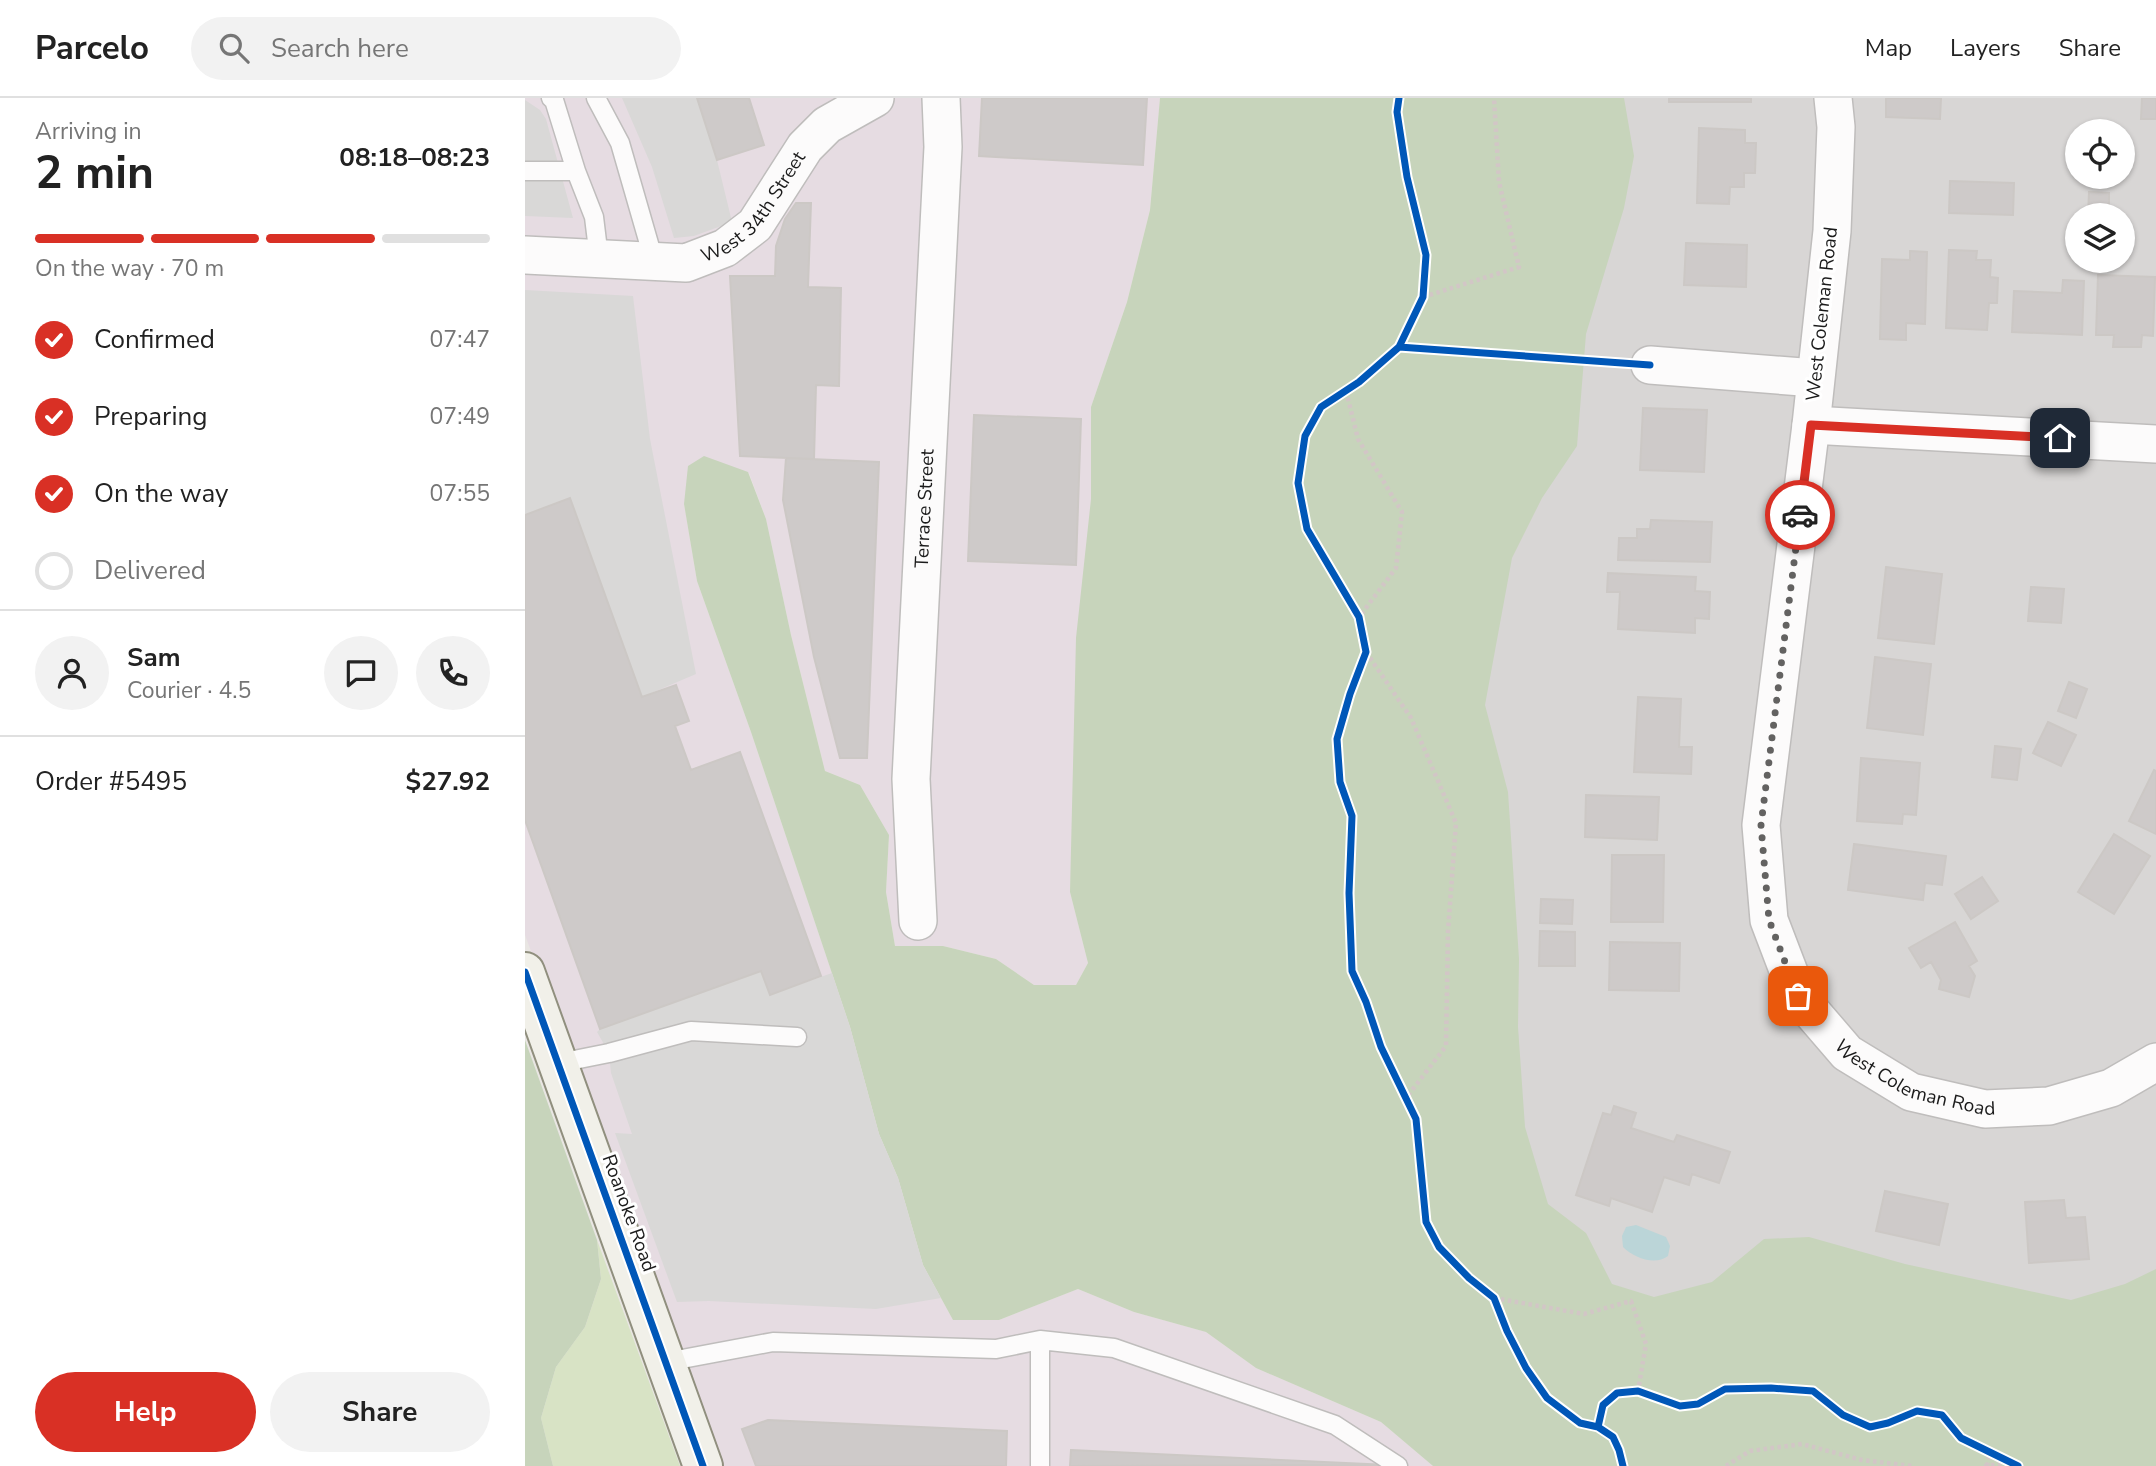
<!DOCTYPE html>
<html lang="en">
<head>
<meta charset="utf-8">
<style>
  :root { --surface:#fff; --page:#f2f2f2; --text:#222; --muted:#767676; --line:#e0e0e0; --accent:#d93025 }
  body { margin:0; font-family:"Nunito Sans",sans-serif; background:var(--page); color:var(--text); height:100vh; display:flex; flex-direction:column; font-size:26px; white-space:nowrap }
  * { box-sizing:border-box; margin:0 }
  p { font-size:23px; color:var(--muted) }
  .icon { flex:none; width:38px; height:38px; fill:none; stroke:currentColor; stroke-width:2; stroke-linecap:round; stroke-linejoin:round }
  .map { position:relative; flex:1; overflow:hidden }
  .drawer { display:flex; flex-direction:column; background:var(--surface); width:525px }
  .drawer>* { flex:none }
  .controls { position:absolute; left:1540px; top:21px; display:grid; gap:14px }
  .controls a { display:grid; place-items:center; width:70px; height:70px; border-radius:50%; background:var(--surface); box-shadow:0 2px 5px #0004; font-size:35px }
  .pin { position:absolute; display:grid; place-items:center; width:60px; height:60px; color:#fff; margin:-30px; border-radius:14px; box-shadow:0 4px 10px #0006 }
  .courier { position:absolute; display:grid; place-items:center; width:70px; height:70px; margin:-35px; border:5px solid #d93025; border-radius:50%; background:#fff; color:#222; box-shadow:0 2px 9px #0007 }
  .summary em { font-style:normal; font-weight:700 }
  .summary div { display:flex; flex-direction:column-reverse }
  .summary { display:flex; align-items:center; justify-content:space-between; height:119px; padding:0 35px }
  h1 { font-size:46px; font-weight:700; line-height:52px }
  .bar { display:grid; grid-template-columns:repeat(4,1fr); gap:10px 7px; align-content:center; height:84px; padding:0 35px }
  .bar i { height:9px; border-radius:5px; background:var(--line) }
  .bar .on { background:var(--accent) }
  .bar p { grid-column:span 4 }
  .line { display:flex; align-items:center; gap:18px; padding:0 35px; border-top:2px solid var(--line) }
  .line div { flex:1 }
  .round { display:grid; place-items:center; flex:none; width:74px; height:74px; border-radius:37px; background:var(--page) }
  ol { padding:0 35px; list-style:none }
  li { display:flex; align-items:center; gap:21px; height:77px }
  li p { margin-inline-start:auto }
  li .icon { padding:7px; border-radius:50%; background:var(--accent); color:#fff; stroke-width:4 }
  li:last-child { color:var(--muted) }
  li i { width:38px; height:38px; border:4px solid var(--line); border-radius:50% }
  .cta { display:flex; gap:14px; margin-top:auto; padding:14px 35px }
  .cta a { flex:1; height:80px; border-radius:42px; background:var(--accent); color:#fff; font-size:28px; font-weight:700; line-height:80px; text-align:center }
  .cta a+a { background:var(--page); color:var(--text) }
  header { display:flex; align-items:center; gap:42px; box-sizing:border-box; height:98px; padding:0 35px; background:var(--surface); border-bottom:2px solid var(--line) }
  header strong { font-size:33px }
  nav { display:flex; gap:38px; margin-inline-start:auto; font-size:24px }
  .search { width:490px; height:63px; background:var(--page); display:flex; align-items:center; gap:18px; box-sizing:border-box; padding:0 24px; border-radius:38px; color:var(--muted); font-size:26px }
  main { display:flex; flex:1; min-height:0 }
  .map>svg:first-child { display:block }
  .residential { fill:#d8d6d5; fill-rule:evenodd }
  .industrial { fill:#e6dce2 }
  .grass { fill:#d8e3c5 }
  .forest { fill:#c7d4bb }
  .parking { fill:#d9d8d7 }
  .water { fill:#bbd5d8 }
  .building { fill:#cecac9; stroke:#ccc8c5; stroke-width:2 }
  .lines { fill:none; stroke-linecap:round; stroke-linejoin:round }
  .lane-casing { stroke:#bfbdbc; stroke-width:21 }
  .street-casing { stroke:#bfbdbc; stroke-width:40 }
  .secondary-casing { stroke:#908f7e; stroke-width:42 }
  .path { stroke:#d2c6c6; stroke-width:4.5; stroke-dasharray:3.5 3.5; stroke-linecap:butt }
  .lane { stroke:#fcfbfb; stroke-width:18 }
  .street { stroke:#fcfbfb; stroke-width:37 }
  .secondary { stroke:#f1f0e9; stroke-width:38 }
  .cycleway-casing { stroke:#fff; stroke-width:11 }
  .cycleway { stroke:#0057b8; stroke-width:7 }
  .done { stroke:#636261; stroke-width:7; stroke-dasharray:0 12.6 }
  .route { stroke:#d93025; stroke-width:9 }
  .labels { text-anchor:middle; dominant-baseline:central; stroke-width:6; stroke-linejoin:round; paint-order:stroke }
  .street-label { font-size:19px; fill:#1b1b1b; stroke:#fff }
</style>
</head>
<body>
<header>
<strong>Parcelo</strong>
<div class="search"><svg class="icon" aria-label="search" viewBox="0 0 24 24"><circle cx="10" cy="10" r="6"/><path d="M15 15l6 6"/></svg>Search here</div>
<nav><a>Map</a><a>Layers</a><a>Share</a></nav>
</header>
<main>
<section class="drawer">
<div class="summary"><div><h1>2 min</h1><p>Arriving in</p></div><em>08:18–08:23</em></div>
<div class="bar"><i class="on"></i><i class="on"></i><i class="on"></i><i></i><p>On the way · 70 m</p></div>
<ol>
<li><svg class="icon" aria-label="check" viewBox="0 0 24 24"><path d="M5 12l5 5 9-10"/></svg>Confirmed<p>07:47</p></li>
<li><svg class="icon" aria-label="check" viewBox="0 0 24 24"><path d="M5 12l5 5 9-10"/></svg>Preparing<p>07:49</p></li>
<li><svg class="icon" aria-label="check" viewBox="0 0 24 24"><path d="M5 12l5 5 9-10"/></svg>On the way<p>07:55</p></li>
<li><i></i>Delivered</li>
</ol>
<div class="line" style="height:126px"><a class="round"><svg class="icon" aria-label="person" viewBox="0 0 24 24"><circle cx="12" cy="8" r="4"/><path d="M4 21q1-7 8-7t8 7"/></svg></a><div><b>Sam</b><p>Courier · 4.5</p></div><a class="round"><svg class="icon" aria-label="chat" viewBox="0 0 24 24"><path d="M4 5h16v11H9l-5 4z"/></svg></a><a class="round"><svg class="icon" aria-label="phone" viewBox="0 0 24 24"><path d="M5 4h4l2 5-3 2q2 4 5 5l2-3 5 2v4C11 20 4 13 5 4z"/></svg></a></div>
<div class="line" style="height:91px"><div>Order #5495</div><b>$27.92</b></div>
<div class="cta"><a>Help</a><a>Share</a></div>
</section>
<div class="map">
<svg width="1631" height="1368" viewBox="0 0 1631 1368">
  <rect width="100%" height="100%" fill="#e9e6e3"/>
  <path class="residential" d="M987 0H1631V1279L1058 1206 991 1084 948 635ZM1552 33H1598V79H1552ZM1552 117H1598V163H1552Z"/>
  <path class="industrial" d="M0 0H635L625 112 602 204 566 309V401L545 794 563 865 551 887H509L471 861 418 848H370L361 794 364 737 335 687 300 673 266 537 241 421 224 375 159 406 172 483 226 634 325 929 354 1036 373 1080 398 1167 428 1222H474L553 1191 609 1214 681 1234 731 1270 856 1324 908 1368H198L0 837Z"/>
  <path class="grass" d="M72 1142 155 1368H28L16 1320 31 1269 60 1229 76 1181Z"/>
  <path class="forest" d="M635 0H1099L1109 58 1099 110 1061 236 1052 348 1017 400 987 460 960 607 983 694 994 861 993 929 1000 1029 1023 1106 1061 1135 1087 1186 1129 1199 1187 1184 1239 1141 1284 1139 1380 1166 1546 1202 1600 1186 1631 1171V1368H908L856 1324 731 1270 681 1234 609 1214 553 1191 474 1222H428L398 1167 373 1080 354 1036 325 929 226 634 172 483 159 406 163 368 179 358 223 374 241 421 266 537 300 673 335 687 364 737 361 794 370 848H418L471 861 509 887H551L563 865 545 794 551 540 566 401V309L602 204 625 112Z
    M0 942 72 1142 76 1181 60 1229 31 1269 16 1320 28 1368H0Z"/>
  <path class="parking" d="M97 0H172L192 62 207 124 169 138 149 140 127 69Z
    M0 2 15 12 21 21 48 120 0 118Z
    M0 192 108 198 125 341 171 576 117 599 44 400 0 417Z
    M236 873 245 897 307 875 325 929 354 1036 373 1080 398 1167 416 1200 351 1211 184 1203 152 1204 90 1035 107 1036 86 975 84 955 72 934 75 931Z"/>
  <path class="water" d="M1111 1127 1141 1139 1145 1148 1143 1158C1130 1168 1109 1160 1098 1149L1097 1138 1101 1129Z"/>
  <path class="building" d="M172 0H224L239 47 192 62Z
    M457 0H622L618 67 454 58Z
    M1144 0H1226V4H1144Z
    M1361 0H1416L1415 21 1361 19Z
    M1617 0H1631V21H1616Z
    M1174 30 1220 32V45H1231L1230 75H1219V89H1205L1204 106 1172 105Z
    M1425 83 1489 85 1488 117 1424 115Z
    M1564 94 1584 95V117H1563Z
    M271 105H286L283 189 316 190 314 288 291 287 289 361 215 358 205 178H250L251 148 260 121Z
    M1161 145 1222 147 1221 189 1159 187Z
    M1424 152 1452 153 1451 162H1466L1465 179 1473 180 1472 205H1464L1462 232 1421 230Z
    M1385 153 1402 154 1400 226 1381 225V242L1355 241 1357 161 1385 162Z
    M1573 177 1630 179 1628 238 1617 237 1616 249H1588L1589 237H1571Z
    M1538 182 1559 183 1557 237 1487 234 1489 193 1537 195Z
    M1118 310 1182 312 1179 374 1115 372Z
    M449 317 556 321 551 467 443 463Z
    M261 360 354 364 342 660H315L289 559 258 402Z
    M45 400 117 599 151 587 164 623 150 628 166 672 215 654 296 878 245 897 236 873 75 931 0 722V417Z
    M1126 422 1187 424 1185 464 1093 462 1094 440H1112V431H1125Z
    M1361 469 1417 476 1409 546 1353 540Z
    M1083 475 1171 479 1170 493 1185 494 1184 521 1170 520V535L1093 531 1095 494H1082Z
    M1506 489 1539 491 1536 525 1503 523Z
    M1350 559 1406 566 1398 637 1342 630Z
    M1544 584 1562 591 1551 620 1533 613Z
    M1113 599 1156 601 1154 649H1167L1166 676 1109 674Z
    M1523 624 1551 637 1536 668 1508 655Z
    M1470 648 1496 651 1492 682 1467 679Z
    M1336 660 1395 665 1391 717 1378 716 1377 726 1332 723Z
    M1629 672 1631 673V736L1604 723Z
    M1061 697 1134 699 1132 742 1060 739Z
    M1589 736 1625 758 1589 816 1553 794Z
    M1329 746 1421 758 1417 787 1400 785 1398 802 1323 792Z
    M1087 757H1139L1138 824H1086Z
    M1457 779 1473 803 1446 821 1430 796Z
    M1016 801 1048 802 1047 826 1015 825Z
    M1430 824 1452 863 1444 868 1450 878 1444 899 1414 891 1416 882 1406 864 1396 870 1384 850Z
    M1015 833 1050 834V868H1014Z
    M1085 844 1155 845 1154 893 1084 892Z
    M1089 1008 1111 1015 1106 1030 1149 1044 1152 1037 1205 1054 1194 1085 1167 1076 1164 1087 1139 1079 1127 1114 1086 1100 1084 1108 1051 1097 1078 1015 1086 1017Z
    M1360 1093 1423 1106 1414 1147 1351 1133Z
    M1539 1102 1541 1120 1560 1119 1564 1161 1504 1165 1500 1104Z
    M243 1322 482 1333 481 1368H231L217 1331Z
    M546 1352 864 1367 545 1368Z"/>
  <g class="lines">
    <defs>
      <path id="lane" d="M26 0 29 2 51 73 69 119 74 160
        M71 0 95 45 129 163
        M0 73H51
        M34 965 84 955 166 933 272 939
        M141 1264 248 1244 471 1251 515 1242 589 1250 810 1327 873 1368
        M515 1368V1242"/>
      <g id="street">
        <path id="s1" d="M1308 0 1311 29 1307 133 1286 327 1236 727 1244 822 1273 898 1322 955 1386 994 1460 1011 1524 1008 1586 990 1631 964"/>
        <path id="s2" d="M0 157 161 165 200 150 230 127 280 49 302 27 350 0"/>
        <path d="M1125 267 1290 280"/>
        <path d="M1286 327 1631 346"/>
        <path id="s3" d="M393 823 386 681 418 49 416 0"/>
      </g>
      <path id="secondary" d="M0 874 178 1368"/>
    </defs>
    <use href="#lane" class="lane-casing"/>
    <use href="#street" class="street-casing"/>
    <use href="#secondary" class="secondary-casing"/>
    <path class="path" d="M898 199 994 169 974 84 969 0
      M821 293 833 341 877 414 871 470 834 519
      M841 554 886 620 931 725 923 833 921 948 881 1000
      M969 1200 1059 1216 1106 1203 1121 1246 1113 1293
      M1201 1368 1225 1353 1277 1346 1337 1362 1387 1368
      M1459 1368 1486 1365
      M1462 1368 1465 1354"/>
    <use href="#lane" class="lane"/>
    <use href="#street" class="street"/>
    <use href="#secondary" class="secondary"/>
    <defs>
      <path id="cycleway" d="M874 0 872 14 882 79 901 157 898 199 874 249 834 284 796 309 780 338 773 385 782 431 834 519 841 554 825 596 812 641 815 684 827 718 824 795 827 873 841 904 856 949 891 1021 901 1124 914 1149 944 1180 969 1200 982 1233 1001 1270 1022 1300 1055 1325 1073 1329 1088 1339 1094 1352 1098 1368
        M874 249 1125 267
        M0 874 178 1368
        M1073 1329 1078 1307 1092 1295 1113 1293 1155 1308 1173 1306 1200 1291 1246 1290 1288 1293 1318 1317 1345 1329 1363 1325 1392 1313 1417 1317 1436 1340 1493 1368"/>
    </defs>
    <use href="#cycleway" class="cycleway-casing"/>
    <use href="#cycleway" class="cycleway"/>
  </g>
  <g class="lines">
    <path class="done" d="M1273 898 1244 822 1236 727 1275 417"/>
    <path class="route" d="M1275 417 1286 327 1535 340"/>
  </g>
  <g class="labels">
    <g class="street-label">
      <text stroke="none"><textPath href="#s2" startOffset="252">West 34th Street</textPath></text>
      <text transform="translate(1297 216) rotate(-84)">West Coleman Road</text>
      <text stroke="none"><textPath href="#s3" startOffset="413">Terrace Street</textPath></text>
      <text stroke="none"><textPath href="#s1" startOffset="1057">West Coleman Road</textPath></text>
      <text transform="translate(104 1115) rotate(70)">Roanoke Road</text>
    </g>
  </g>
</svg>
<div class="controls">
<a><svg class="icon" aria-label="locate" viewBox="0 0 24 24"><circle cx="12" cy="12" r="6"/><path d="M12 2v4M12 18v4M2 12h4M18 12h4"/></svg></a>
<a><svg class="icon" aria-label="layers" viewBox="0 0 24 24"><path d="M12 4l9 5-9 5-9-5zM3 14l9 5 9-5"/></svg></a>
</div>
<div class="pin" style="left:1273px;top:898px;background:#ea580c"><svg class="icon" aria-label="bag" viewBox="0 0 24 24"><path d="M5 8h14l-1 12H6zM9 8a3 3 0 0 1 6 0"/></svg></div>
<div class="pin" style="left:1535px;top:340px;background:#1f2937"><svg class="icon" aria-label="home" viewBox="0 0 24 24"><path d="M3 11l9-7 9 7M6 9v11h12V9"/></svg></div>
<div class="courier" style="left:1275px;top:417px"><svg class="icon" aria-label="car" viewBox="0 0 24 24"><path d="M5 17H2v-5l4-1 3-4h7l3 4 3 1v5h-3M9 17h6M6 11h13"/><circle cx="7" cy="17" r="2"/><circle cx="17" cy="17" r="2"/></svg></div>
</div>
</main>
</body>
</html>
